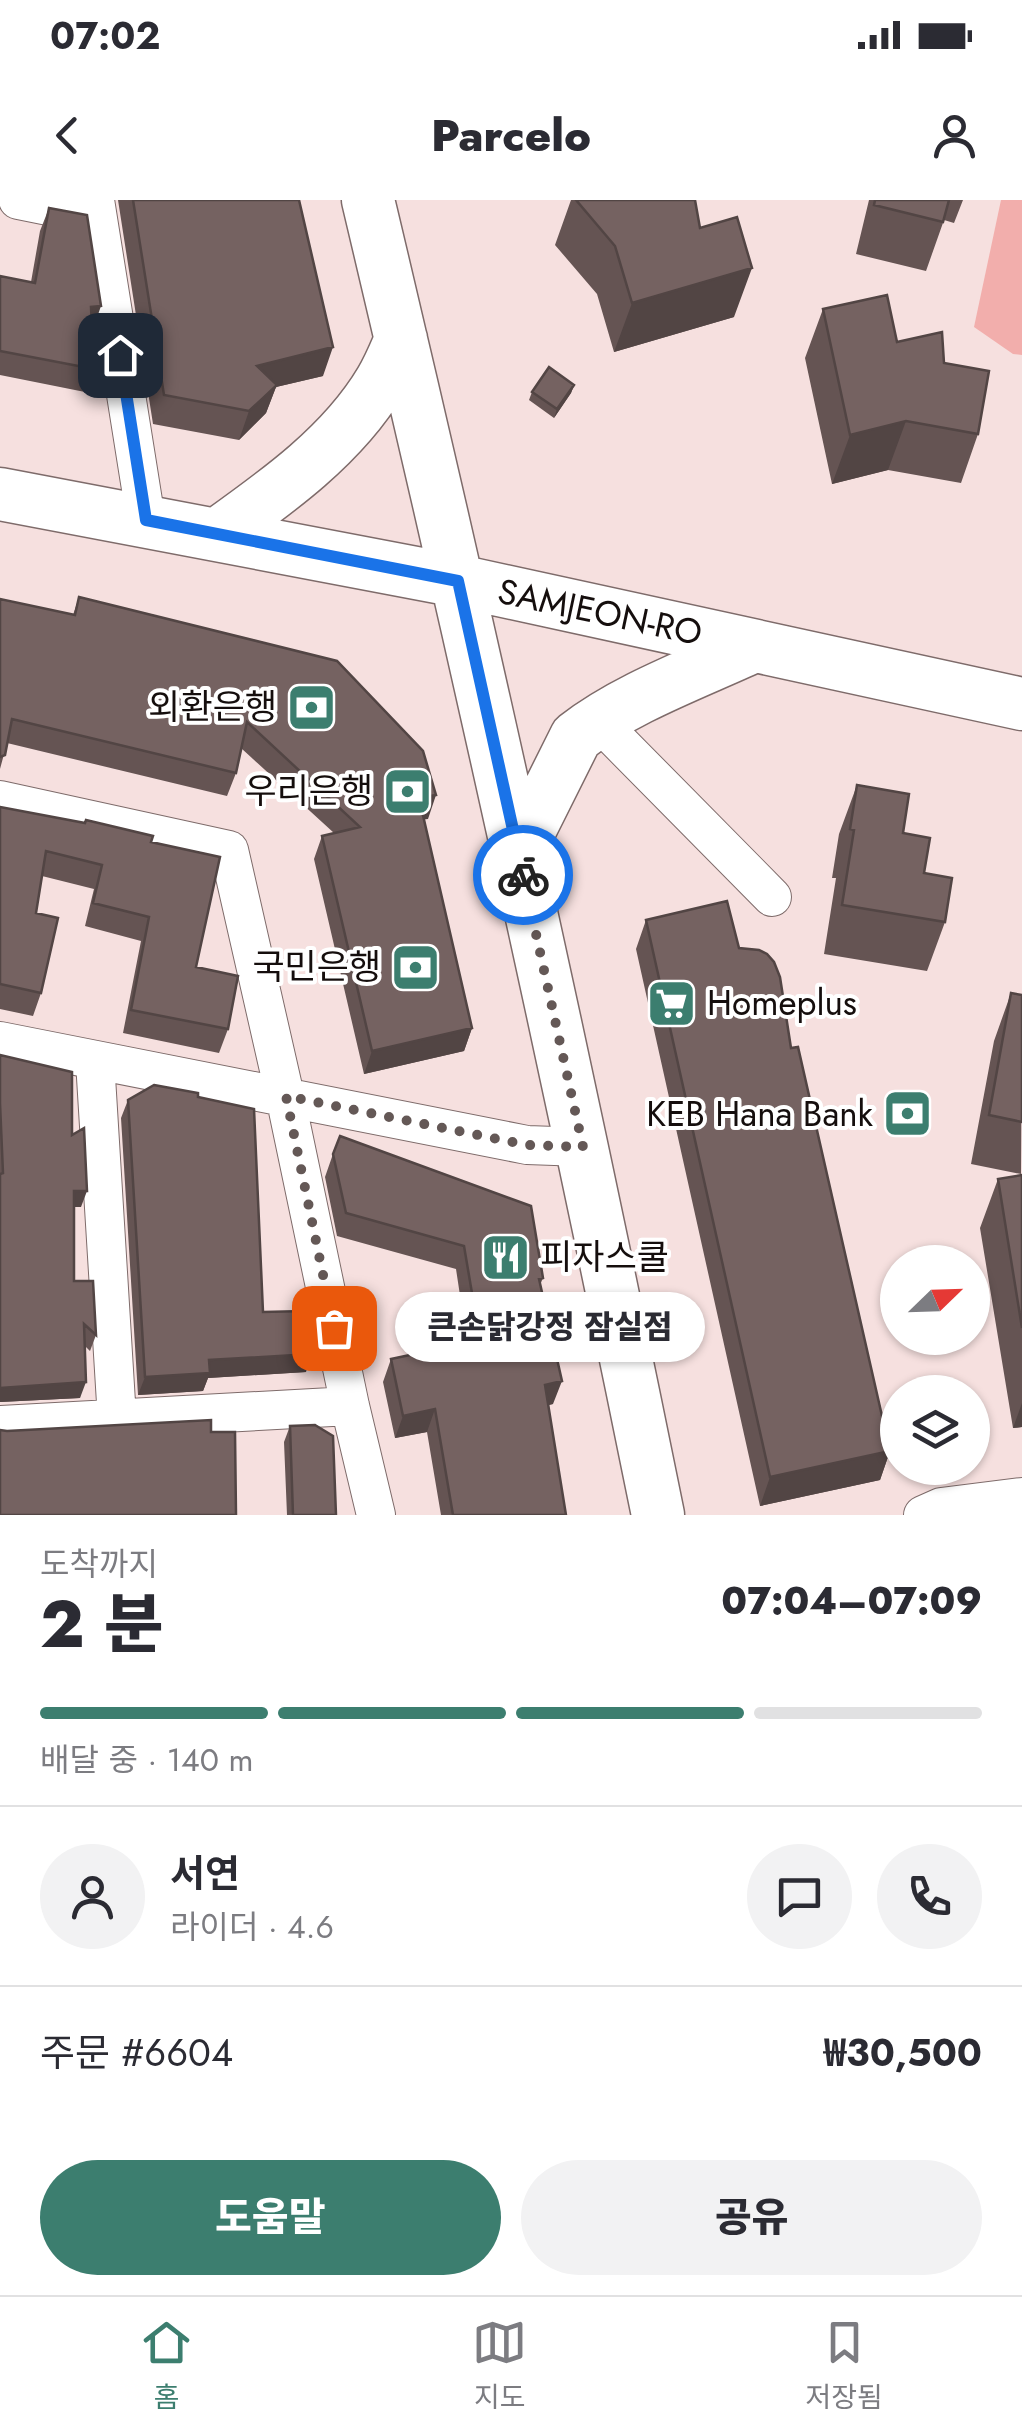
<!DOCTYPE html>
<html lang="ko">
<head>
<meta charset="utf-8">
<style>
  :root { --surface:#fff; --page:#f2f2f3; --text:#2b2b33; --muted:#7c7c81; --line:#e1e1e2; --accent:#3c7e6f }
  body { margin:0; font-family:Jost,"Noto Sans KR",sans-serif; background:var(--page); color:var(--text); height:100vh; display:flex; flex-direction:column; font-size:38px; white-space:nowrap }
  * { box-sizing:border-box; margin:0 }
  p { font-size:32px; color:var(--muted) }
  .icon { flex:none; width:55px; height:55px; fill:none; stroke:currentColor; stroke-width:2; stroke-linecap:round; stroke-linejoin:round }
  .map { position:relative; height:1315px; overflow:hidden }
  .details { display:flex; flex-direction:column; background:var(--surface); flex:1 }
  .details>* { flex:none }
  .needle { width:65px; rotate:67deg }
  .buttons { position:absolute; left:880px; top:1045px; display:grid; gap:20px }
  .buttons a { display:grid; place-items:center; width:110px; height:110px; border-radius:50%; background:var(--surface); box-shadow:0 2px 8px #0004; font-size:50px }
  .pin { position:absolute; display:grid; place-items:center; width:85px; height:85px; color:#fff; margin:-42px; border-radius:20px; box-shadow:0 5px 15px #0006 }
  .courier { position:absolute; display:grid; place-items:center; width:100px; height:100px; margin:-50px; border:8px solid #1a73e8; border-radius:50%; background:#fff; color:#222; box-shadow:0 2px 12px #0007 }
  .bubble { position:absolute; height:70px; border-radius:35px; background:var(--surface); box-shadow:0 2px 8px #0004; font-size:32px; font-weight:800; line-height:70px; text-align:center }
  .summary em { font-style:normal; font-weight:800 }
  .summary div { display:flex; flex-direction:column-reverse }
  .summary { display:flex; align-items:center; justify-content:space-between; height:170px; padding:0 40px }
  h1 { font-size:65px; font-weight:800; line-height:75px }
  .bar { display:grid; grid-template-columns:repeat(4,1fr); gap:15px 10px; align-content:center; height:120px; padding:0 40px }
  .bar i { height:12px; border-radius:8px; background:var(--line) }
  .bar .current { background:var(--accent) }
  .bar p { grid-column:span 4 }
  .line { display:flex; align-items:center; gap:25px; padding:0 40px; border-top:2px solid var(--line) }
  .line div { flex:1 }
  .round { display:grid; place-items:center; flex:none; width:105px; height:105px; border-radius:52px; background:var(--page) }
  .cta { display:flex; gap:20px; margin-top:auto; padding:20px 40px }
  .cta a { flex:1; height:115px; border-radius:60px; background:var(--accent); color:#fff; font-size:40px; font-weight:800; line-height:115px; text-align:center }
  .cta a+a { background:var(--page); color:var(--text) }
  .status { display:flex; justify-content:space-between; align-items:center; height:70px; padding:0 50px; background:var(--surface); direction:ltr }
  .status svg { height:28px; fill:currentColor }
  header { display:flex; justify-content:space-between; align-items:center; height:130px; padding:0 40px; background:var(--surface); font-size:45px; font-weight:800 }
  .tab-bar { display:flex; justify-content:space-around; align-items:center; height:140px; border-top:2px solid var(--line); background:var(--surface); font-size:28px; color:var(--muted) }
  .tab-bar a { display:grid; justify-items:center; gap:5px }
  .tab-bar .current { color:var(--accent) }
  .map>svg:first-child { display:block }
  .green { fill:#f2aeac }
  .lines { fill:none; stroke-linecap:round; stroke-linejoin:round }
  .street-casing { stroke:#7e6b6a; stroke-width:40 }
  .secondary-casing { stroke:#7e6b6a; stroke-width:55 }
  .street { stroke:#fff; stroke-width:38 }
  .secondary { stroke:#fff; stroke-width:52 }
  .wall { fill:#655453 }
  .shaded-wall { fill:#524544 }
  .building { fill:#756261; stroke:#524544; stroke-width:2.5 }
  .done { stroke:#645856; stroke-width:10; stroke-dasharray:0 18 }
  .route { stroke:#1a73e8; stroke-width:12 }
  .labels { text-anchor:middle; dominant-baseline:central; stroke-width:8; stroke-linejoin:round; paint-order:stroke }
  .street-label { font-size:35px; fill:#150e0d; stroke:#fff }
  .poi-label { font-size:35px; fill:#150e0d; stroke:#fff; text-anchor:end }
</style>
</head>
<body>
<div class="status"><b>07:02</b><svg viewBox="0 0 49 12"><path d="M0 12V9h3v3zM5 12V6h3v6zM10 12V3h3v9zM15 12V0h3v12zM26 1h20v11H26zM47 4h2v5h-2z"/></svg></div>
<header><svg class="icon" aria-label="back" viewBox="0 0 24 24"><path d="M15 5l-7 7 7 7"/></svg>Parcelo<svg class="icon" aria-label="person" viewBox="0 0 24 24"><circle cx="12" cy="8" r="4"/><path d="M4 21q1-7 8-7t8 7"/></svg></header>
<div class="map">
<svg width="1022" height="1315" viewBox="0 0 1022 1315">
  <rect width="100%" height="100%" fill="#f6e0df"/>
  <path class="green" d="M1001 0H1022V155L1013 154 974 127Z"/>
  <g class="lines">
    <defs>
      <path id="street" d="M18 0 97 16
        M95 0 146 320
        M612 535 772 697
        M0 600 229 650 285 896 350 1206 376 1315
        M0 841 527 945 583 947
        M95 861 117 1219
        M0 1225 350 1206
        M923 1315 941 1307 1022 1297"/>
      <path id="secondary" d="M368 0C472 437 569 875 658 1315
        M0 294 458 381 1022 504
        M218 334C277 292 343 245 381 181 389 168 395 153 401 139
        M518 653 576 537C626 498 696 473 754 446"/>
    </defs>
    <use href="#street" class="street-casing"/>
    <use href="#secondary" class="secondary-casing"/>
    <use href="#street" class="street"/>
    <use href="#secondary" class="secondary"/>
  </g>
  <path class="wall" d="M118 0H299L323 176 276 187 266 213 239 240 153 224Z
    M571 0H663L700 28 734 117 614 152 597 94 555 45Z
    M869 0H963L954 23 944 20 926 71 856 54Z
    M49 8 93 129 94 169 85 192 0 175V76L31 82 40 31Z
    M823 109 944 163 978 234 961 283 888 270 832 284 805 158Z
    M574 185 571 193 554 218 529 200 532 192Z
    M79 397 428 619H424L472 828 464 851 364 874 314 659 322 636 334 633 241 548 236 573 227 596 7 543 0 569V399L73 415Z
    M857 585 903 633 924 673 945 722 927 771 824 754 836 678H832L839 634Z
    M0 607 151 642 196 767 228 829 219 853 123 833 141 741 85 726 94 689 42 676 36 713 41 793 33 816 0 809Z
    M646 720 739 748 791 848 890 1251 880 1280 760 1306 636 749Z
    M1011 793 1022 795 1021 974 971 964 994 841Z
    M0 855 72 935 81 1007H74V1081L96 1135 90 1151 85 1146 80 1198 0 1202Z
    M198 897 263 1112 306 1172 208 1178 203 1191 138 1195 121 918 128 900Z
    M333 954 543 1078 540 1085 553 1204 548 1205 566 1315H441L427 1232 395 1238 383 1182 391 1159 449 1147 444 1127 452 1104 461 1102 456 1069 337 1036 325 977Z
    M1022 975V1227L1013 1228 980 1028 998 979Z
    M290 1226 336 1315H287L284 1242Z"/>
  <path class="shaded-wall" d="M752 68 734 117 614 152 632 103Z
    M101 106 93 129 82 130 91 107Z
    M333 147 323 176 276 187 266 213 239 240 249 211 257 166Z
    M574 185 571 193 554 218 557 209Z
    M906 221 888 270 832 284 850 235Z
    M436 595 428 619 410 621 419 598Z
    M472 828 464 851 364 874 372 851Z
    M74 991H87L81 1007H68Z
    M312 1154 306 1172 208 1178 203 1191 138 1195 145 1177 209 1160Z
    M562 1181 553 1204 536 1208 545 1185Z
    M86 1182 80 1198 0 1202V1188L5 1186Z
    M1022 1203V1227L1013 1228Z
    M435 1209 427 1232 395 1238 403 1216Z
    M890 1251 880 1280 760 1306 770 1277Z"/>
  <path class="building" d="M133 0H299L333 147 257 166 277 185 249 211 164 195Z
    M576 0H695L700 28 737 17 752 68 632 103 615 46Z
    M875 0H949L943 22 874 5Z
    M49 8 87 15 101 106 91 107 94 169 0 151V76L35 83Z
    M887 95 897 142 942 132 944 163 989 171 978 234 906 221 850 235 823 109Z
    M549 167 574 185 557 209 532 192Z
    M79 397 337 461 423 551 436 595 419 598 472 828 372 851 322 636 360 627 247 522 236 573 12 519 5 555 0 557V399L75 415Z
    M857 585 909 594 903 633 930 638 924 673 952 678 945 722 842 705 854 630 850 629Z
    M0 607 85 623 86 620 153 636 151 642 220 657 196 767 238 776 228 829 131 810 149 717 93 703 102 665 46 651 36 713 58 718 41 793 0 784Z
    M727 701 739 748 759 750 767 754 774 762 780 777 791 848 798 847 890 1251 770 1277 646 720Z
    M1011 793 1022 795V922L989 915Z
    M0 855 72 872V935L84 928 87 991H74V1081H93L96 1135 84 1124 86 1182 0 1188V974L3 973 0 903Z
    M154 885 198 893V897L254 909 263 1112 305 1111 312 1154 209 1160 210 1173 145 1177 128 900Z
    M340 936 531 1006 543 1078 539 1079 562 1181 545 1185 566 1315H453L435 1209 403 1216 391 1159 462 1144 452 1104 473 1099 464 1046 346 1013 333 954Z
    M1022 975V1128L998 979Z
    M211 1220V1232H235L236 1315H0V1230L7 1231Z
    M315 1225 333 1236 336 1315H293L290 1226Z"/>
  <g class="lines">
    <path class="done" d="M334 1128 286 896 527 945 583 947 523 675"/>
    <path class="route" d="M120 155 146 320 458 381 523 675"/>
  </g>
  <defs>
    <symbol id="bank-square" viewBox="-11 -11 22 22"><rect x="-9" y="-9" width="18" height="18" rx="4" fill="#3c7e6f" stroke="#fff"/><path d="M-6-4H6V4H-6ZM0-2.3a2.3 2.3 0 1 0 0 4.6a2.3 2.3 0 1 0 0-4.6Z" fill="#fff"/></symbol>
    <symbol id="supermarket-square" viewBox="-11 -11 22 22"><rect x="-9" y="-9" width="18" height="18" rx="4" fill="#3c7e6f" stroke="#fff"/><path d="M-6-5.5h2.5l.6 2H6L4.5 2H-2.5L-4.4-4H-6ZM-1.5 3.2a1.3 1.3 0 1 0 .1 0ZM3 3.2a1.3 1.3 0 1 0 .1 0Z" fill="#fff"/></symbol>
    <symbol id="restaurant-square" viewBox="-11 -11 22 22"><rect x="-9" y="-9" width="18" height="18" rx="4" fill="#3c7e6f" stroke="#fff"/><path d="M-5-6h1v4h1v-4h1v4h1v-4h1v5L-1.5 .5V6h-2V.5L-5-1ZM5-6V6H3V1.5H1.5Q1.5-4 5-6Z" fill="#fff"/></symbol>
  </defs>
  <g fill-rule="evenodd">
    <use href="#bank-square" x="284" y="480" width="55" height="55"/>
    <use href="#bank-square" x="380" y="564" width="55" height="55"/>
    <use href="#bank-square" x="388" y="740" width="55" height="55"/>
    <use href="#supermarket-square" x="644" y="776" width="55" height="55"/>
    <use href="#bank-square" x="880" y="886" width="55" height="55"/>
    <use href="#restaurant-square" x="478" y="1030" width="55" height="55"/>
  </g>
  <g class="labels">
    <g class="street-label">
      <text transform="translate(600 412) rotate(12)">SAMJEON-RO</text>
    </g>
    <g class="poi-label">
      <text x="277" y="507">외환은행</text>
      <text x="373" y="591">우리은행</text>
      <text x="381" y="767">국민은행</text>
      <text x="707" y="803" text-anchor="start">Homeplus</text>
      <text x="873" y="914">KEB Hana Bank</text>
      <text x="540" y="1057" text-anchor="start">피자스쿨</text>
    </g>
  </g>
</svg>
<div class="buttons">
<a><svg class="needle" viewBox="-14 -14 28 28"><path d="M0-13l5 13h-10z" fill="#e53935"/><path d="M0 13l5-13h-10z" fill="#7c7c81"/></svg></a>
<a><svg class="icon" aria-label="layers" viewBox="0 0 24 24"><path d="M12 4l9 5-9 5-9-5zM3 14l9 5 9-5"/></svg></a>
</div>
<div class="pin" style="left:334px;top:1128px;background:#ea580c"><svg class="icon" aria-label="bag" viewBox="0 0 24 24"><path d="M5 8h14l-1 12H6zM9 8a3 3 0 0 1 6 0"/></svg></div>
<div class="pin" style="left:120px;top:155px;background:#1f2937"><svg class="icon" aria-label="home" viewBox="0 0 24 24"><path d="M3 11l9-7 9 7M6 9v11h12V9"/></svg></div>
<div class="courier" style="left:523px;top:675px"><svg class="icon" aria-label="bike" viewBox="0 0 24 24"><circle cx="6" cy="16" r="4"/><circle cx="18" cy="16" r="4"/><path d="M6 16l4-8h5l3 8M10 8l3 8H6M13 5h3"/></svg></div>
<div class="bubble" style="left:395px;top:1092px;width:310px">큰손닭강정 잠실점</div>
</div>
<section class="details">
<div class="summary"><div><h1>2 분</h1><p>도착까지</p></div><em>07:04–07:09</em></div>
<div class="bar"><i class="current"></i><i class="current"></i><i class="current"></i><i></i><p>배달 중 · 140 m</p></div>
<div class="line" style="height:180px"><a class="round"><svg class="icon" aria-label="person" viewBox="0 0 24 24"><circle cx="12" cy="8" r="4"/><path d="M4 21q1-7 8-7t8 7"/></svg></a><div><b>서연</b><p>라이더 · 4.6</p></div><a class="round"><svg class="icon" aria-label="chat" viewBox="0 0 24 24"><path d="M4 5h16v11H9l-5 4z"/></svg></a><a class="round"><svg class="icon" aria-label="phone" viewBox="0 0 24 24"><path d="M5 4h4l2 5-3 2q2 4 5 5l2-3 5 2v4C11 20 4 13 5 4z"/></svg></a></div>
<div class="line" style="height:130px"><div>주문 #6604</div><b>₩30,500</b></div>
<div class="cta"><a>도움말</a><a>공유</a></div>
</section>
<nav class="tab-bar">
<a class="current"><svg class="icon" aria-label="home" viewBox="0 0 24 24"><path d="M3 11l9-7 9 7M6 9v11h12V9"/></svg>홈</a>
<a><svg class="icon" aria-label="map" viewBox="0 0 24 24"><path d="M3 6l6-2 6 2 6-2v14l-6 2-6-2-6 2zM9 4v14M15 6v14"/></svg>지도</a>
<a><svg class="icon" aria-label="saved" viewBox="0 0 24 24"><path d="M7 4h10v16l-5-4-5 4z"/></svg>저장됨</a>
</nav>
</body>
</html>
